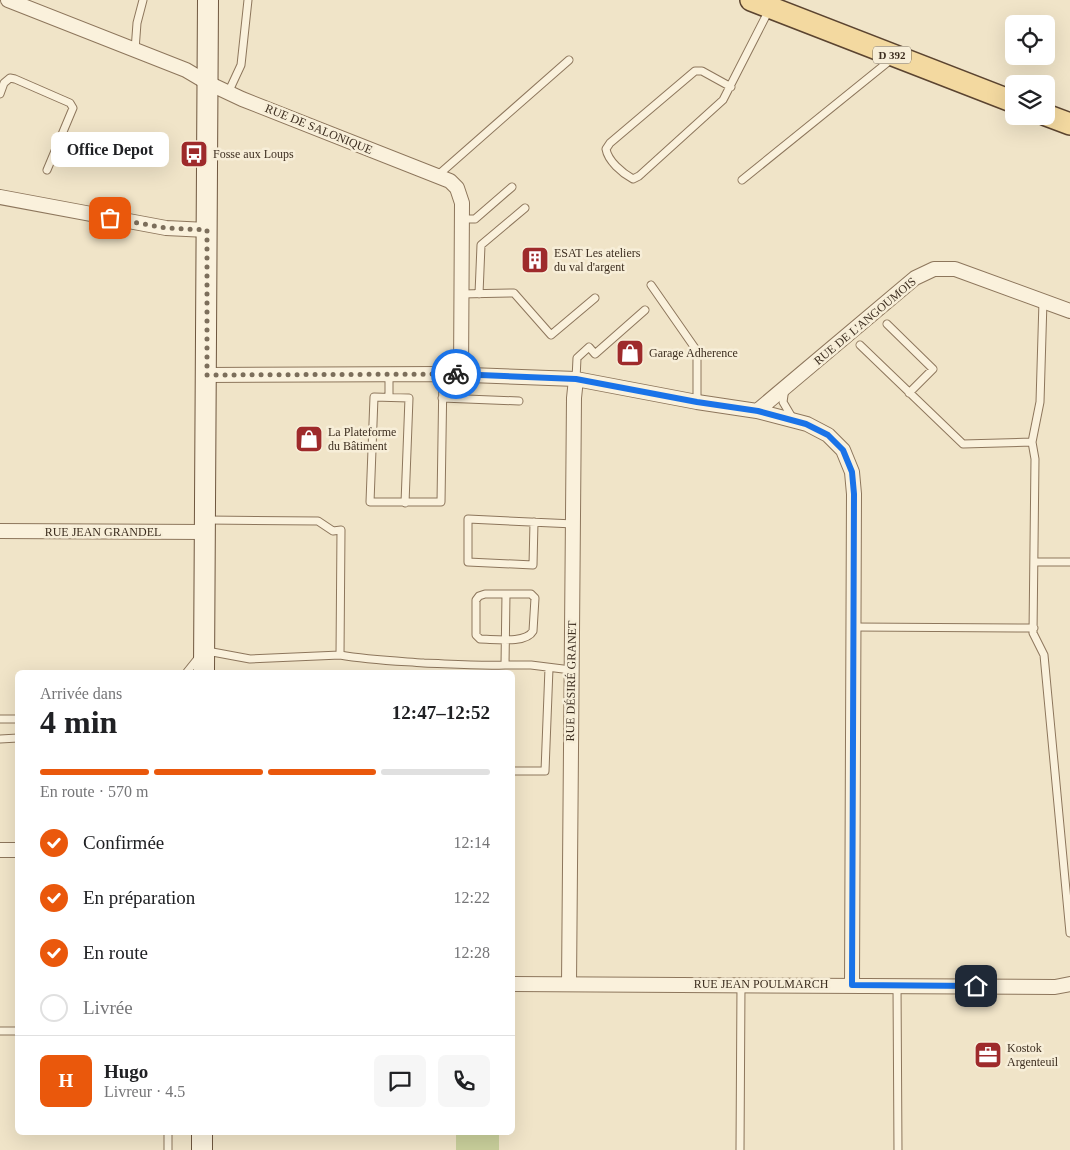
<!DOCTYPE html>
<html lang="fr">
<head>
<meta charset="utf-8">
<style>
  :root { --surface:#fff; --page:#f6f6f6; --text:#202124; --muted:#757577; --line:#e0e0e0; --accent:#ea580c }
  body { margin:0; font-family:"Times New Roman",serif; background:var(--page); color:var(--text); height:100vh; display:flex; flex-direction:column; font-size:19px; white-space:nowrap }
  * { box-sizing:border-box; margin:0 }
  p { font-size:16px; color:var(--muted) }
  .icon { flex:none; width:28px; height:28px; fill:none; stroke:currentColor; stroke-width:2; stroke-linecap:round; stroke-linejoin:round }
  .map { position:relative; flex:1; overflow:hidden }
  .details { position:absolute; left:15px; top:670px; width:500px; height:465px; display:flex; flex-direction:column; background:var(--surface); border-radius:8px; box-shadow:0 5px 20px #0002 }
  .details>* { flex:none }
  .controls { position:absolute; left:1005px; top:15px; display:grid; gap:10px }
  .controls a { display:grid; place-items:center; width:50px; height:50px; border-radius:8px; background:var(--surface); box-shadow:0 5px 20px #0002; font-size:25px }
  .pin { position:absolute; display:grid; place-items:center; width:42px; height:42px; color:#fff; margin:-21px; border-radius:10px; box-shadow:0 2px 8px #0006 }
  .courier { position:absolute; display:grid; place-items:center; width:50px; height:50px; margin:-25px; border:4px solid #1a73e8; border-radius:50%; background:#fff; color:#222; box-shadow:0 1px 6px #0007 }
  .bubble { position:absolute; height:35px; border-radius:8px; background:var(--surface); box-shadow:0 5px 20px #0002; font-size:16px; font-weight:700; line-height:35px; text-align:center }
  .head em { font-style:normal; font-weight:700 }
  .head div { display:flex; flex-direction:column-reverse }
  .head { display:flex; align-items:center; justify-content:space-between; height:85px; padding:0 25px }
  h1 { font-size:32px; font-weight:700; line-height:38px }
  .bar { display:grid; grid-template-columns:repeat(4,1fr); gap:8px 5px; align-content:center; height:60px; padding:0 25px }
  .bar i { height:6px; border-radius:4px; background:var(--line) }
  .bar .on { background:var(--accent) }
  .bar p { grid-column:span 4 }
  .line { display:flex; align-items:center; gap:12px; padding:0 25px; border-top:1px solid var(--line) }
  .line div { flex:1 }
  .round { display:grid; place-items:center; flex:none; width:52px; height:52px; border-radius:8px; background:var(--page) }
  ol { padding:0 25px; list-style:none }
  li { display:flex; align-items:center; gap:15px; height:55px }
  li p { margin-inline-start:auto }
  li .icon { padding:5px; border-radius:50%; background:var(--accent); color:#fff; stroke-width:4 }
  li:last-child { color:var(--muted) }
  li i { width:28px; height:28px; border:2px solid var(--line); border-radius:50% }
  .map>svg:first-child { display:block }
  .pitch { fill:#c9cf9b }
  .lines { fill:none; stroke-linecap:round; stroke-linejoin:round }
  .service-casing { stroke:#8d765c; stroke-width:9 }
  .minor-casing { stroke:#8d765c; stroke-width:16 }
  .secondary-casing { stroke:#6f573f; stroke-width:22 }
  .primary-casing { stroke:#5b4430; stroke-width:24 }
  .service { stroke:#faf1dc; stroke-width:7 }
  .minor { stroke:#faf1dc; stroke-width:14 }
  .secondary { stroke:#faf1dc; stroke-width:20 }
  .primary { stroke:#f3d9a0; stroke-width:21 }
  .done { stroke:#7c6e5b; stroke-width:5; stroke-dasharray:0 9 }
  .route { stroke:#1a73e8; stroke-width:6 }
  .labels { text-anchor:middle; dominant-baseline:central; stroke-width:5; stroke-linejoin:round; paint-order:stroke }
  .shield { fill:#f7eed8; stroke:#756857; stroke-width:1 }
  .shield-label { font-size:11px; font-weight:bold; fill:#3d2e20 }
  .street-label { font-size:12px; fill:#3d2e20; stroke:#f7eed8 }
  .poi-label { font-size:12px; fill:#3d2e20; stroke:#f7eed8; text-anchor:start }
</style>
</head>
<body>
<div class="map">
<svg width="1070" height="1150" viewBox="0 0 1070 1150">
  <rect width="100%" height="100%" fill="#f0e4c8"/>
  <path class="pitch" d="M456 1135H499V1150H456Z"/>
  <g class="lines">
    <defs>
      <path id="service" d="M135 50 137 23 143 0
        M731 87 702 71H695L610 143 606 149C608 161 622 173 633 179L639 176 723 100 769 10
        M228 93 241 65 248 0
        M0 94 4 83 10 78 15 79 70 103 73 108 47 170
        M437 176 569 60
        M742 180 893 58
        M462 219H475L512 187
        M651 285 697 351V402
        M461 294 514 293 551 335 595 298
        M479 294 481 245 525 208
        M1043 301 1040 402 1032 442 1035 459 1033 633 1044 655 1070 933
        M887 324 933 369 909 393
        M860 345 963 444 1032 442
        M576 379 577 358 589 347 595 354 645 310
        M785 388 783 402 793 419
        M389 397V374
        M442 398 519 401
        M405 503 409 398 374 397 370 502H441L443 374
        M206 520 318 521 333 531 341 530 340 655 250 659 207 651
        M534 522 533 565 468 562V519L574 524
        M1034 562H1070
        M485 594H531L535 598 533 631C526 644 494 639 480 639L476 635V600L479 596Z
        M506 594 505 665H531L571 670
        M854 627 1034 628
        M340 655C368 660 396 661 424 663 451 664 478 666 505 665
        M187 672 199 657
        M0 719H18
        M0 739 18 738
        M512 771H545L549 668
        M897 985 898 1150
        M0 1031H18
        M168 1150V1132
        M740 1150 741 985"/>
      <path id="minor" d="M8 0 186 70 208 83 242 99 450 181 457 188 462 203 461 374
        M0 197 166 228 207 230
        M207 375 443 374 576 379 697 402 757 411 807 424 828 435 843 450 852 472 854 494 852 985
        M757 411 915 278 934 269H955L1070 311
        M0 531 205 532
        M0 850H18
        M512 984 1055 987 1070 984
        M569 984 574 398 576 379"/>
      <path id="secondary" d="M204 672 208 0
        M202 1150V1132"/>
      <path id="primary" d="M751 0 1014 102
        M1046 115 1070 124"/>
    </defs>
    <use href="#service" class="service-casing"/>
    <use href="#minor" class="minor-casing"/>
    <use href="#secondary" class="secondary-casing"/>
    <use href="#primary" class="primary-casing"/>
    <use href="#service" class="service"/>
    <use href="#minor" class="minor"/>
    <use href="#secondary" class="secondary"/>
    <use href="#primary" class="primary"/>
  </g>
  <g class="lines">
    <path class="done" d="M110 218 166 228 207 230V375L456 374"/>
    <path class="route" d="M456 374 576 379 697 402 758 411 806 424 828 435 843 450 852 472 854 494 852 985 976 986"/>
  </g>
  <defs>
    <symbol id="bus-square" viewBox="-11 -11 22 22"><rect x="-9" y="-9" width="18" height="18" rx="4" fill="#9e2a2b" stroke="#f7eed8"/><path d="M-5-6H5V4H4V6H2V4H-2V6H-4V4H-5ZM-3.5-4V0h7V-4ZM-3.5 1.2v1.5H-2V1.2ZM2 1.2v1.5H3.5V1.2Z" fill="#fff"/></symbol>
    <symbol id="building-square" viewBox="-11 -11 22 22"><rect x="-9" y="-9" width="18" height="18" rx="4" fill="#9e2a2b" stroke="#f7eed8"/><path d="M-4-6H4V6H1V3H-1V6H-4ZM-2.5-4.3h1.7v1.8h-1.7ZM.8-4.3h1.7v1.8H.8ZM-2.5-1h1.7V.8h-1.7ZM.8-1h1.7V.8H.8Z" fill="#fff"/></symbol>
    <symbol id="shop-square" viewBox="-11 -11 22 22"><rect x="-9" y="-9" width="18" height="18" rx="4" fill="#9e2a2b" stroke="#f7eed8"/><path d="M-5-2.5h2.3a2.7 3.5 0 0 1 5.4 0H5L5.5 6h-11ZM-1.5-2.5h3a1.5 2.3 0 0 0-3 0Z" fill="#fff"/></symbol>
    <symbol id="office-square" viewBox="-11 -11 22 22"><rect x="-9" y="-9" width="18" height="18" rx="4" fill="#9e2a2b" stroke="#f7eed8"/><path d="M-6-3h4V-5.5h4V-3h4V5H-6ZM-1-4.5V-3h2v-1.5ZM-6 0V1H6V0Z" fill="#fff"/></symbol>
  </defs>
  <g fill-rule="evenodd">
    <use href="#bus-square" x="178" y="138" width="32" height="32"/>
    <use href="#building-square" x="519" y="244" width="32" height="32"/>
    <use href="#shop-square" x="614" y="337" width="32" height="32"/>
    <use href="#shop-square" x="293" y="423" width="32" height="32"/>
    <use href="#office-square" x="972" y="1039" width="32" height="32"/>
  </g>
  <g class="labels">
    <rect class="shield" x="873" y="46.5" width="38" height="17" rx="4"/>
    <g class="shield-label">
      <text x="892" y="55">D 392</text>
    </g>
    <g class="street-label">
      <text transform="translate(319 129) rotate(22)">RUE DE SALONIQUE</text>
      <text transform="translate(865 321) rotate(-40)">RUE DE L'ANGOUMOIS</text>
      <text x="103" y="532">RUE JEAN GRANDEL</text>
      <text transform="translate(571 681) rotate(-89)">RUE DÉSIRÉ GRANET</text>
      <text x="761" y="984">RUE JEAN POULMARCH</text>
    </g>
    <g class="poi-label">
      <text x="213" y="154">Fosse aux Loups</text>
      <text x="554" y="253">ESAT Les ateliers<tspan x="554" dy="14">du val d'argent</tspan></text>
      <text x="649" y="353">Garage Adherence</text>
      <text x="328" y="432">La Plateforme<tspan x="328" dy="14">du Bâtiment</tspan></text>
      <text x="1007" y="1048">Kostok<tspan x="1007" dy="14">Argenteuil</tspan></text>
    </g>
  </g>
</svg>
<div class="controls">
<a><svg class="icon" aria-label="locate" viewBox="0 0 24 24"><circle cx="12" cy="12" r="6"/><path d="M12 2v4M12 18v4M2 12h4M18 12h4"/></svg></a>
<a><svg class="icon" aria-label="layers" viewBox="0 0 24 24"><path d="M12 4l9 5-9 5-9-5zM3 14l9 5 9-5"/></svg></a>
</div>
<div class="pin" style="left:110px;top:218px;background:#ea580c"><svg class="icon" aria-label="bag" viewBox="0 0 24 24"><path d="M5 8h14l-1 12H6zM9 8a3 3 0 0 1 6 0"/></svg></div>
<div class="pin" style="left:976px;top:986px;background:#1f2937"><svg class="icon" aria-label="home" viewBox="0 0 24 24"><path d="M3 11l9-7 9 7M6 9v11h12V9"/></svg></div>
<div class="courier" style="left:456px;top:374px"><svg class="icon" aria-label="bike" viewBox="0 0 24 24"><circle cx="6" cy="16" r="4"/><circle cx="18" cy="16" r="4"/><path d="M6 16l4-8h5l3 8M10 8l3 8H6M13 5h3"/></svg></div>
<div class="bubble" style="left:51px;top:132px;width:118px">Office Depot</div>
<section class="details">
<div class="head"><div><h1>4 min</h1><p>Arrivée dans</p></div><em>12:47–12:52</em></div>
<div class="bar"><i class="on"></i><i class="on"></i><i class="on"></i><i></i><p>En route · 570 m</p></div>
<ol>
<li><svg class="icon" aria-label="check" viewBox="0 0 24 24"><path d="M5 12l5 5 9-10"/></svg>Confirmée<p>12:14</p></li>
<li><svg class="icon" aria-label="check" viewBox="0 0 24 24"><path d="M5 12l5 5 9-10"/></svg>En préparation<p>12:22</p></li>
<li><svg class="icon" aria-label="check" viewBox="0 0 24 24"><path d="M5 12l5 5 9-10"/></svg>En route<p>12:28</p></li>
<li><i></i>Livrée</li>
</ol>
<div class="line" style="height:90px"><b class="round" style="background:var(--accent);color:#fff">H</b><div><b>Hugo</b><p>Livreur · 4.5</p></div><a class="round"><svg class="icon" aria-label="chat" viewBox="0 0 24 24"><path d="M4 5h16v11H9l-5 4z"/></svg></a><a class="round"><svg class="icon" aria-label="phone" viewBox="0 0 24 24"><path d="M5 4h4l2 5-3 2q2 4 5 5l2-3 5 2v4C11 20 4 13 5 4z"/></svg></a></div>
</section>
</div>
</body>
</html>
